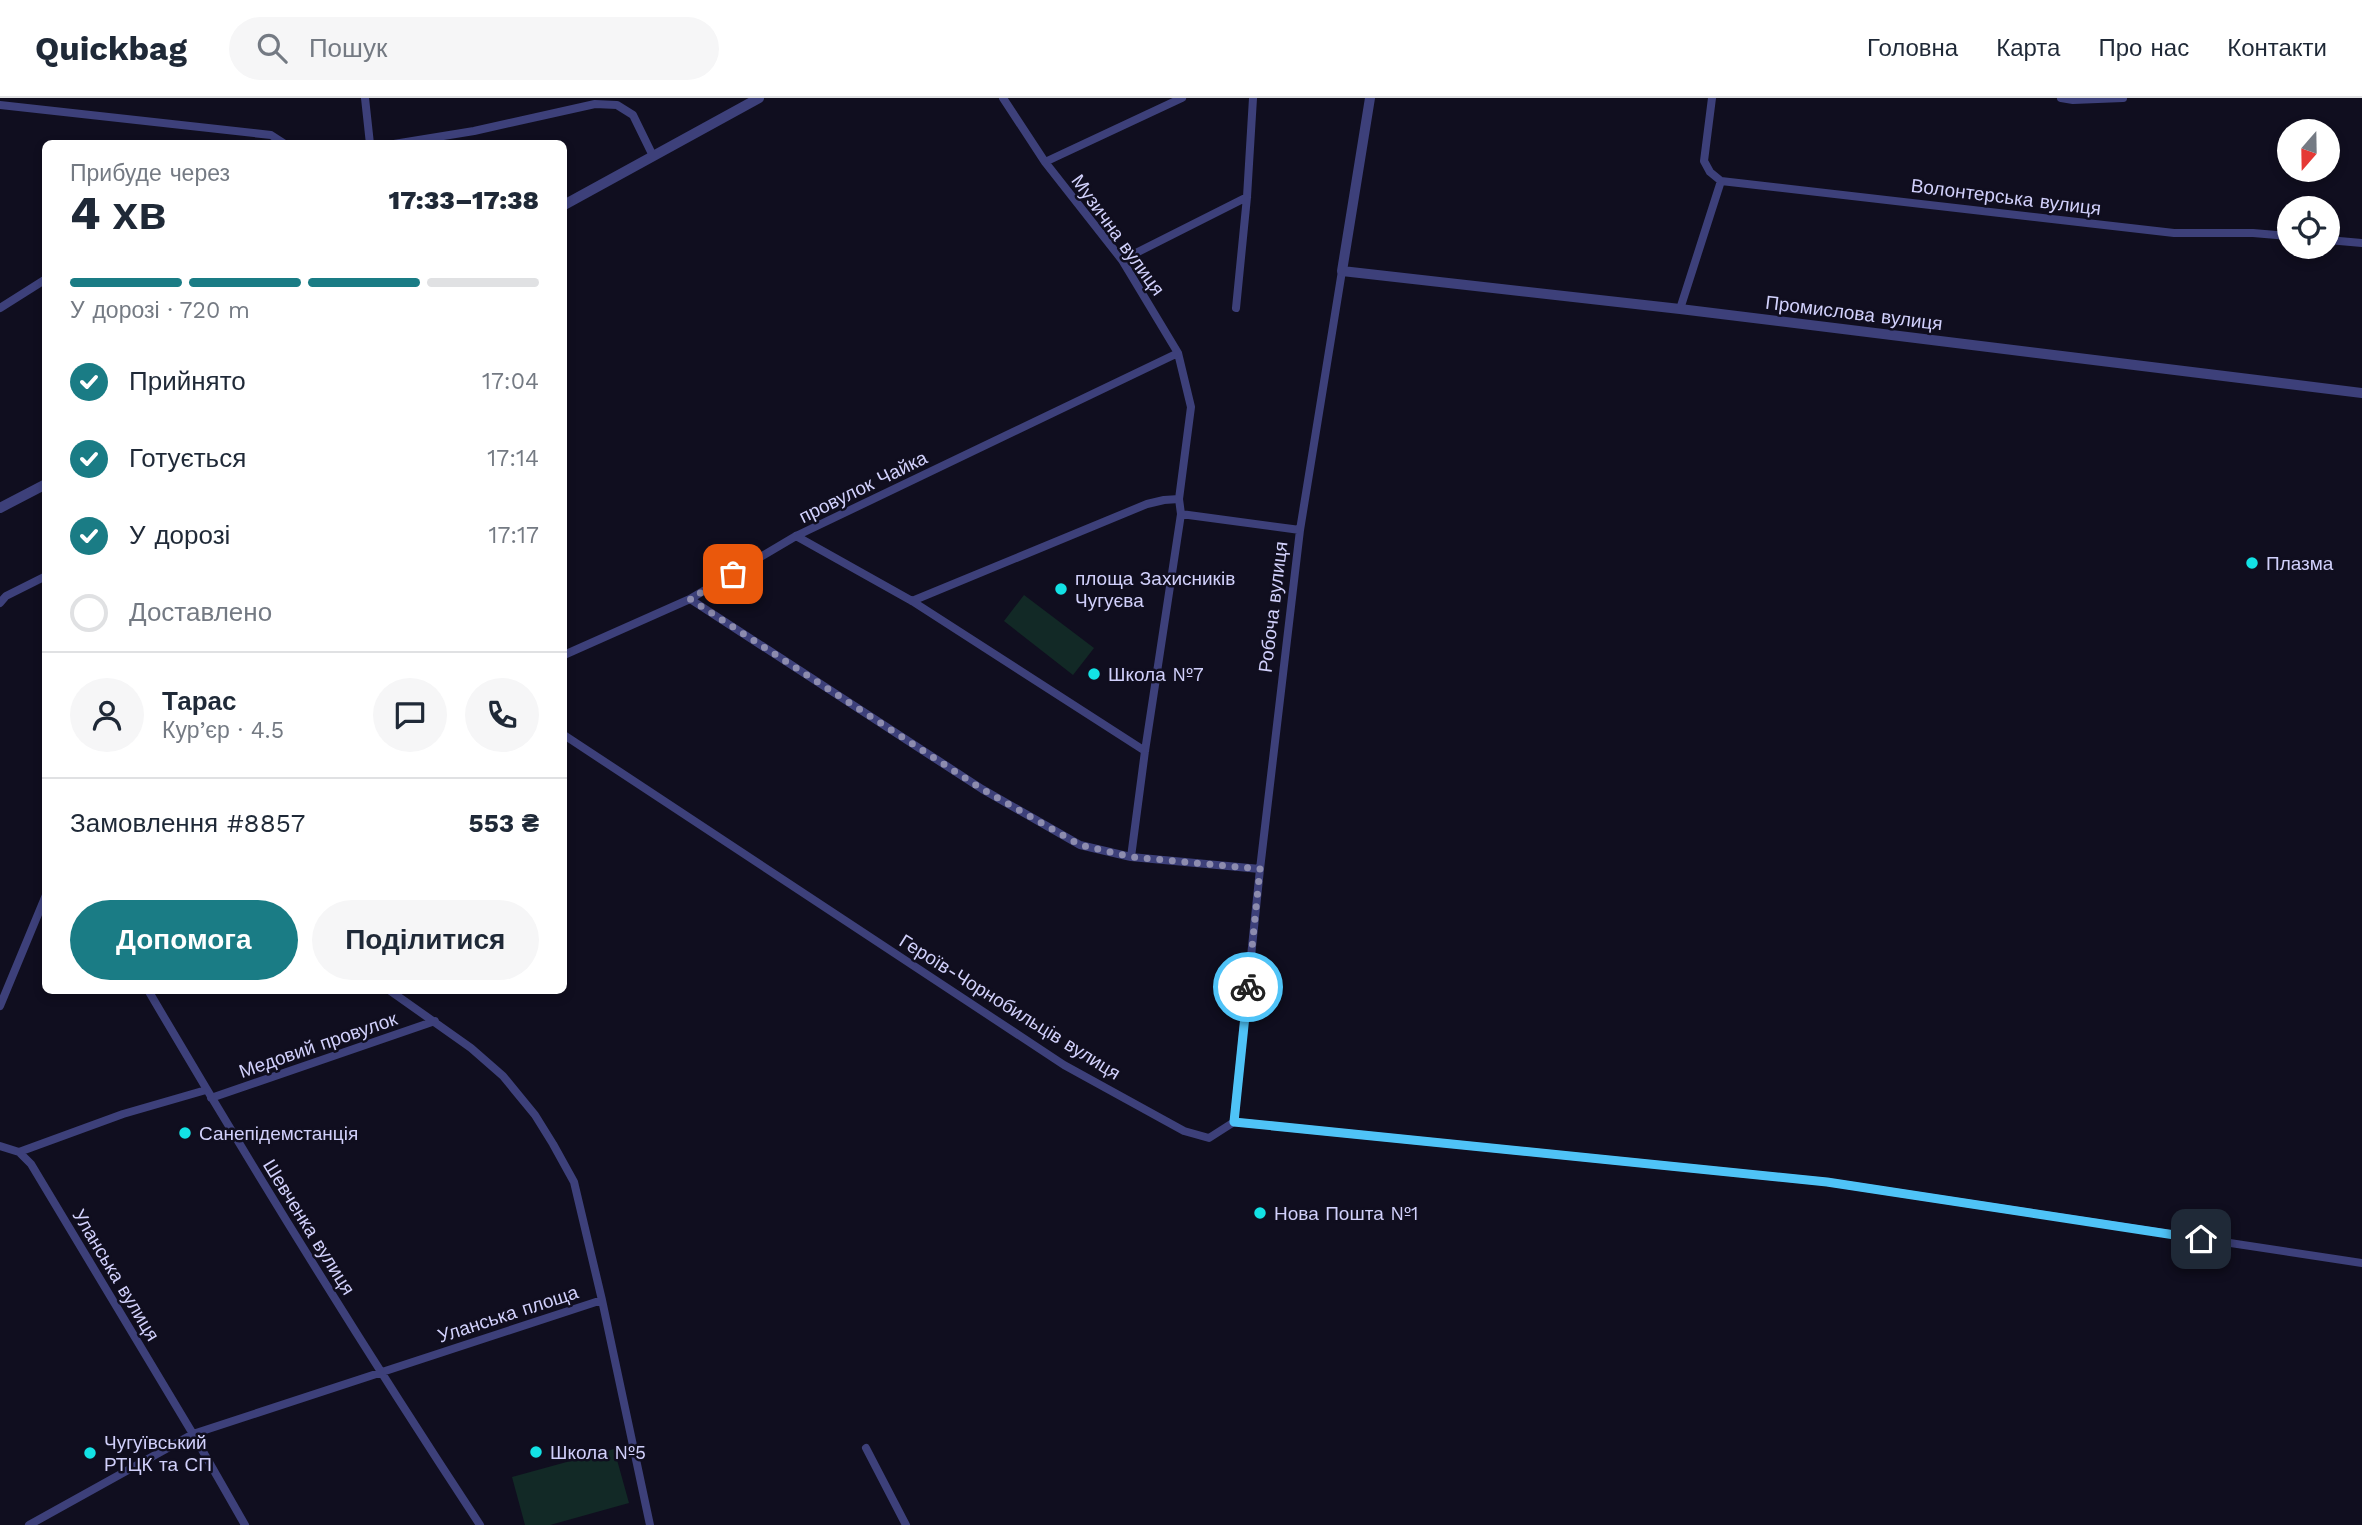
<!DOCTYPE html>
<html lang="uk">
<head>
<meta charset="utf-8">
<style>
  :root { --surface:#fff; --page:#f6f6f7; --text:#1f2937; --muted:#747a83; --line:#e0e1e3; --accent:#1a7c85 }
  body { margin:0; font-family:"Work Sans",sans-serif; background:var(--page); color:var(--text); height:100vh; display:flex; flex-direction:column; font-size:26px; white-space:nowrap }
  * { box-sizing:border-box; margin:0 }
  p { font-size:23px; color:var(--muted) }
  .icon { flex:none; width:38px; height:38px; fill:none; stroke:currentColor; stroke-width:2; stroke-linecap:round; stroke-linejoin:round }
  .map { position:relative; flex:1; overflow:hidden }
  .panel { position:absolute; left:42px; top:42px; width:525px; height:854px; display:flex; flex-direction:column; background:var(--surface); border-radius:10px; box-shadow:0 4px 10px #0003 }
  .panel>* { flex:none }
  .needle { width:46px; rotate:200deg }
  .buttons { position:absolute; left:2277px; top:21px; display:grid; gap:14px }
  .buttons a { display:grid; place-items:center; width:63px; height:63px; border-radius:50%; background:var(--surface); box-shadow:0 4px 10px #0003; font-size:35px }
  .pin { position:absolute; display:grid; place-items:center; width:60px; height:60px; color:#fff; margin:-30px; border-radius:14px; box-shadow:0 4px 10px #0006 }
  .courier { position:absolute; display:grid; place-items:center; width:70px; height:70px; margin:-35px; border:5px solid #4fc3f7; border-radius:50%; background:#fff; color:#222; box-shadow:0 2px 9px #0007 }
  .head em { font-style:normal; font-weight:800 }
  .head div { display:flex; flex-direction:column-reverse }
  .head { display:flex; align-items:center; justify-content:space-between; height:119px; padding:0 28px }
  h1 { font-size:46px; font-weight:800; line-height:52px }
  .bar { display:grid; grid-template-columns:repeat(4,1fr); gap:10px 7px; align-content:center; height:84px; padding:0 28px }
  .bar i { height:9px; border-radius:5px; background:var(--line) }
  .bar .current { background:var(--accent) }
  .bar p { grid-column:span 4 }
  .line { display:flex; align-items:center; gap:18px; padding:0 28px; border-top:2px solid var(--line) }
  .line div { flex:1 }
  .round { display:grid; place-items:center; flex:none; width:74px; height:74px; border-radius:37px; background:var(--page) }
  ol { padding:0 28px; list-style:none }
  li { display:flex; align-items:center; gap:21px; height:77px }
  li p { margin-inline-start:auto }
  li .icon { padding:7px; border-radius:50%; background:var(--accent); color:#fff; stroke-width:4 }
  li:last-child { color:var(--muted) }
  li i { width:38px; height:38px; border:4px solid var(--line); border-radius:50% }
  .action { display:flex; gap:14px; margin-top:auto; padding:14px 28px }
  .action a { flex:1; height:80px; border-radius:42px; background:var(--accent); color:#fff; font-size:28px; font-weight:800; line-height:80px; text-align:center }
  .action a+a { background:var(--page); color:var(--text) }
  header { display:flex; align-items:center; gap:42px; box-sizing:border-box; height:98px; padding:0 35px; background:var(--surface); border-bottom:2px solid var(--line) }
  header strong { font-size:33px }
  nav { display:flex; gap:38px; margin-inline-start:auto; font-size:24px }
  .search { width:490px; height:63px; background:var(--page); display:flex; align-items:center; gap:18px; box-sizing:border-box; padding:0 24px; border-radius:38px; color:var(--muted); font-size:26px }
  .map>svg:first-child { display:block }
  .park { fill:#122926 }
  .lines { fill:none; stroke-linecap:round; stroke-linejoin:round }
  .minor { stroke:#3d407a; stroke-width:8 }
  .tertiary { stroke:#3d407a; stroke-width:10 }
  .done { stroke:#8d8cae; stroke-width:7; stroke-dasharray:0 12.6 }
  .route { stroke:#4fc3f7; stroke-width:9 }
  .poi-dot { fill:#13e2e5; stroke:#100e1f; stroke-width:2.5 }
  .labels { text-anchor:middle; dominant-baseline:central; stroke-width:5; stroke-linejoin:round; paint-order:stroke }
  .street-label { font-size:19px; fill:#d1d0fb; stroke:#100e1f }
  .poi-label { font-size:19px; fill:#d1d0fb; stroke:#100e1f; text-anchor:start }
</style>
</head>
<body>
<header>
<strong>Quickbag</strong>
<div class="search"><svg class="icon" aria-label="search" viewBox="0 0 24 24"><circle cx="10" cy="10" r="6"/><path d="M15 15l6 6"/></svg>Пошук</div>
<nav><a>Головна</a><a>Карта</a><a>Про нас</a><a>Контакти</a></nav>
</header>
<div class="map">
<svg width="2362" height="1427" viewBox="0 0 2362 1427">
  <rect width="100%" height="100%" fill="#100e1f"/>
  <path class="park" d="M1024 497 1094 550 1073 577 1004 523Z
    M614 1351 629 1405 550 1427H525L512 1379Z"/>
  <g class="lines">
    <path class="minor" d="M365 0 370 46
      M1003 0 1045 64 1122 162 1178 255 1191 309 1179 401 1181 416 1145 653 1131 759
      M2061 0 2073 2 2123 0
      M0 7 271 37 285 46
      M394 46 474 33 595 6 617 7 633 17 653 58
      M1045 64 1182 0
      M1721 83 2174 135H2253L2289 138
      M2328 142 2362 145
      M1122 162 1247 99
      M0 210 46 181
      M1236 210 1247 99 1253 0
      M1680 211 1721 83 1710 74 1704 63 1712 0
      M1181 416 1300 432
      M796 438 912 503 1145 653
      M690 501 982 691 1080 747 1131 759 1260 771
      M912 503 1147 406 1164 402 1179 401
      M0 505 6 498 46 478
      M564 557 690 501 796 438 1178 255
      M564 637 1064 967 1184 1033 1209 1040 1234 1024 1827 1084 2362 1165
      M148 892C254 1073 365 1252 480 1427
      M389 892 471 950 503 978 535 1017 553 1046 574 1084 602 1202 650 1427
      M0 908 46 797
      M211 1000 435 923
      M1234 1024 1260 771 1300 432 1342 173
      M0 1048 19 1054 31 1066 193 1336 245 1427
      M19 1054 123 1016 206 992
      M866 1350 906 1427
      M29 1427 193 1336 602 1202"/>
    <path class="tertiary" d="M1370 0 1342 173 1680 211 2362 295
      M564 107 759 0
      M0 410 46 386"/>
  </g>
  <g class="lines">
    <path class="done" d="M733 476 690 501 982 691 1080 747 1132 759 1260 771 1248 889"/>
    <path class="route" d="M1248 889 1234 1024 1827 1084 2201 1141"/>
  </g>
  <g class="poi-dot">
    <circle cx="2252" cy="465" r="7"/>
    <circle cx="1061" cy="491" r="7"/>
    <circle cx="1094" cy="576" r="7"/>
    <circle cx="185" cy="1035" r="7"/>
    <circle cx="1260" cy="1115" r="7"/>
    <circle cx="536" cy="1354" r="7"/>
    <circle cx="90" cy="1355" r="7"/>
  </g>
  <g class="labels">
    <g class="street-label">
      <text transform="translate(2006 99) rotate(7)">Волонтерська вулиця</text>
      <text transform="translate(1118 137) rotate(54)">Музична вулиця</text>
      <text transform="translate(1854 215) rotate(7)">Промислова вулиця</text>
      <text transform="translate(863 389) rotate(-26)">провулок Чайка</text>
      <text transform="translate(1273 509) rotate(-83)">Робоча вулиця</text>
      <text transform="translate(1010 909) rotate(32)">Героїв-Чорнобильців вулиця</text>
      <text transform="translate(318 947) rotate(-19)">Медовий провулок</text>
      <text transform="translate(309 1129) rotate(58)">Шевченка вулиця</text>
      <text transform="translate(116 1177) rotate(59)">Уланська вулиця</text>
      <text transform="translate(508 1216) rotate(-18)">Уланська площа</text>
    </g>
    <g class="poi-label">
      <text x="2266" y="465">Плазма</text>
      <text x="1075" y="480">площа Захисників<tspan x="1075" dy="22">Чугуєва</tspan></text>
      <text x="1108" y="576">Школа №7</text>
      <text x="199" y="1035">Санепідемстанція</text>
      <text x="1274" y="1115">Нова Пошта №1</text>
      <text x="104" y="1344">Чугуївський<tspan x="104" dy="22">РТЦК та СП</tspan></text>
      <text x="550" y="1354">Школа №5</text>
    </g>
  </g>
</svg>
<div class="buttons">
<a><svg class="needle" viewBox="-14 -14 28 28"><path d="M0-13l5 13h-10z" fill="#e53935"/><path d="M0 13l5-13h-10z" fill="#747a83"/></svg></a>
<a><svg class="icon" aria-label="locate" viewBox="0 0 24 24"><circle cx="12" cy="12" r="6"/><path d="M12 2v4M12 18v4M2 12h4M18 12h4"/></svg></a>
</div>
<div class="pin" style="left:733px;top:476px;background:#ea580c"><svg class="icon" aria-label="bag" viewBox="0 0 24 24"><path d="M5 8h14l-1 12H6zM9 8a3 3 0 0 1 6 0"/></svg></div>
<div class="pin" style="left:2201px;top:1141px;background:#1f2937"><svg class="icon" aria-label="home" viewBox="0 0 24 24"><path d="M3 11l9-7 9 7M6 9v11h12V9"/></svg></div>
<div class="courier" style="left:1248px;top:889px"><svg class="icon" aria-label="bike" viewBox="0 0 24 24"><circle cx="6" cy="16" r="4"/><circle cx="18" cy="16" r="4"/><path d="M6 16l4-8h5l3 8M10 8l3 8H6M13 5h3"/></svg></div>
<section class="panel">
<div class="head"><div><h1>4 хв</h1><p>Прибуде через</p></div><em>17:33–17:38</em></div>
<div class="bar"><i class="current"></i><i class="current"></i><i class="current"></i><i></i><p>У дорозі · 720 m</p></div>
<ol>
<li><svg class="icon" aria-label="check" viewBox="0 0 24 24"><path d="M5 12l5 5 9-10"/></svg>Прийнято<p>17:04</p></li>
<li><svg class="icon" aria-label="check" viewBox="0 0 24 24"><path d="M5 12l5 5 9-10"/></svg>Готується<p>17:14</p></li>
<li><svg class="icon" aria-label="check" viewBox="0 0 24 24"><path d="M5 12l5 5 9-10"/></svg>У дорозі<p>17:17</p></li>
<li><i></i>Доставлено</li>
</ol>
<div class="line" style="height:126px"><a class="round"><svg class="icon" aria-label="person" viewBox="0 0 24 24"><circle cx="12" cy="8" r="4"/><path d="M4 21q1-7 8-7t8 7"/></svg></a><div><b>Тарас</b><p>Кур’єр · 4.5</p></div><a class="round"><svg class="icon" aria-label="chat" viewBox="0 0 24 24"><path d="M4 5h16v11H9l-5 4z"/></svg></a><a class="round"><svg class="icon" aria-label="phone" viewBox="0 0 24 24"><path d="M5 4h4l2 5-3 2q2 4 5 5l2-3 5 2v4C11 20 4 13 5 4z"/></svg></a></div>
<div class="line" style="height:91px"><div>Замовлення #8857</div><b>553 ₴</b></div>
<div class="action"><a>Допомога</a><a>Поділитися</a></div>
</section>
</div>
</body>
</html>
